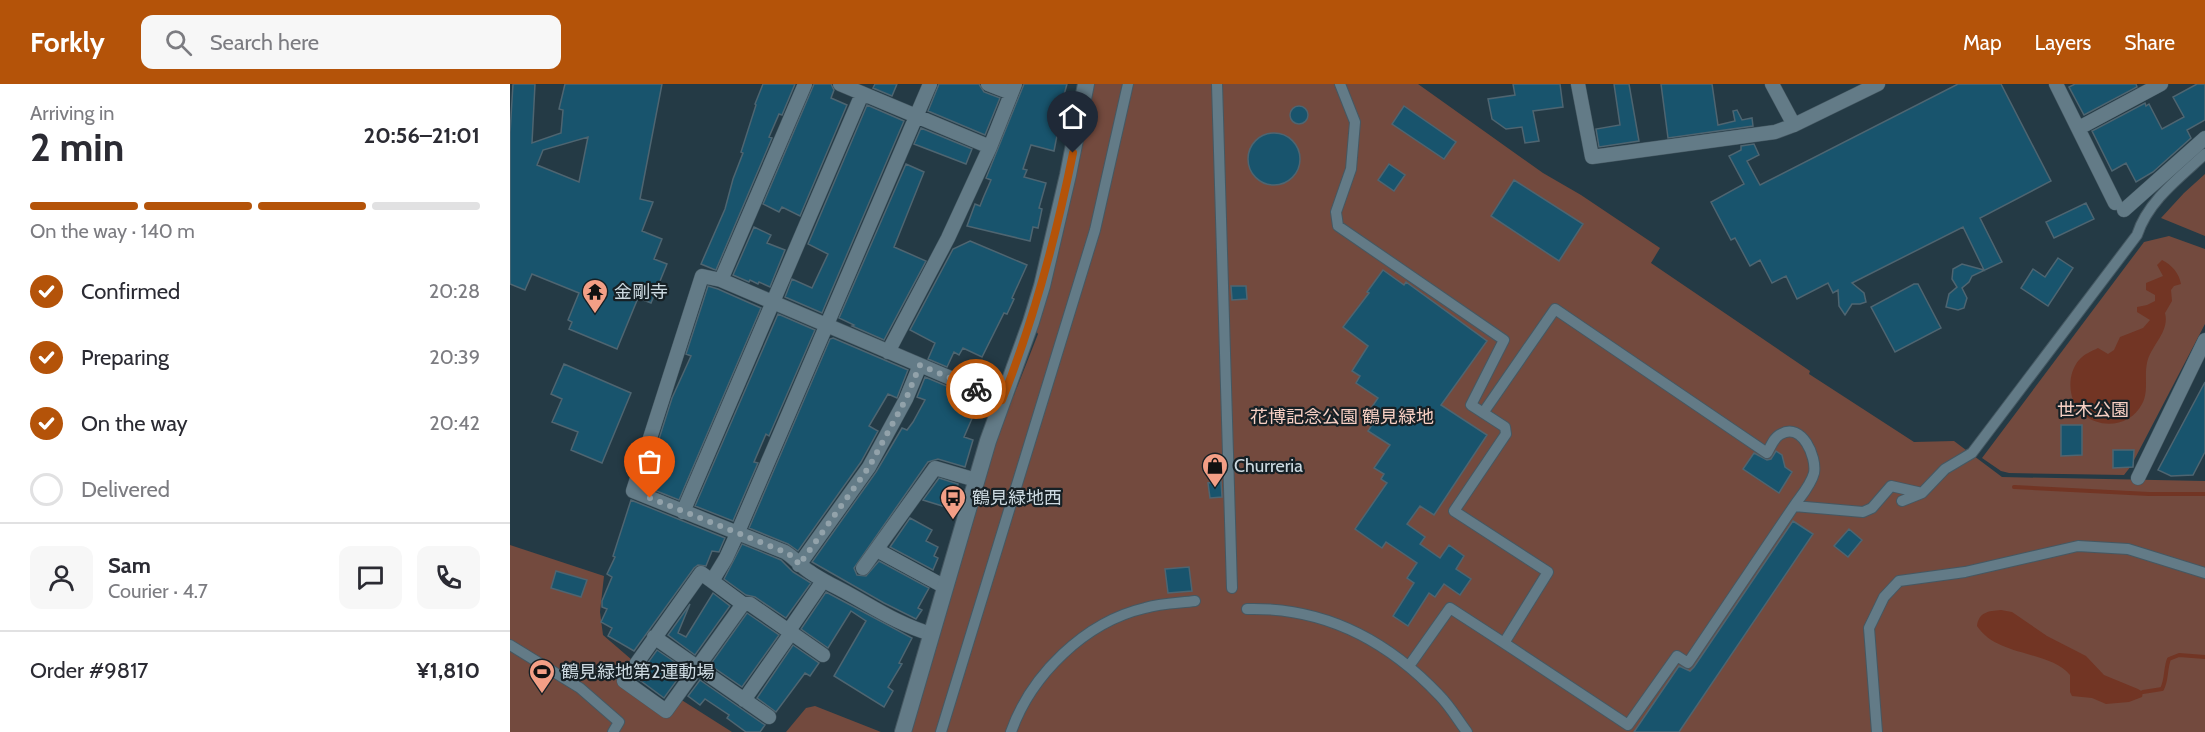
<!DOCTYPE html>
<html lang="en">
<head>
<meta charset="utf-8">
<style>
  :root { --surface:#fff; --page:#f7f7f7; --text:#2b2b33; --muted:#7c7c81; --line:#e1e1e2; --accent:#b45309 }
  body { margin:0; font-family:Cabin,"Noto Sans JP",sans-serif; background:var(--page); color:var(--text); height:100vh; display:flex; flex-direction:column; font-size:22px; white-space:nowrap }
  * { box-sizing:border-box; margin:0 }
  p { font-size:20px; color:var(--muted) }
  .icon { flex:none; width:33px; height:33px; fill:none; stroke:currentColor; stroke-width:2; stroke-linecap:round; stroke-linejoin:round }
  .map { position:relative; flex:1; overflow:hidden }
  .drawer { display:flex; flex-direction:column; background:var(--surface); width:510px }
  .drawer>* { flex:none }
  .pin { position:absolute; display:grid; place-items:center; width:51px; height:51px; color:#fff; margin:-62px -26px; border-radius:50% 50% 50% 0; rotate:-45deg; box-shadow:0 0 6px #0007 }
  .pin .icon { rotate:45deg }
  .courier { position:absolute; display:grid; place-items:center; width:60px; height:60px; margin:-30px; border:4px solid #b45309; border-radius:50%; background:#fff; color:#222; box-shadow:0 2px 8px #0007 }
  .summary em { font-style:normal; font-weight:800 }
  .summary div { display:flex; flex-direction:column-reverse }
  .summary { display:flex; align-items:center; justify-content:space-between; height:102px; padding:0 30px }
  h1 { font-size:39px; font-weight:800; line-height:45px }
  .bar { display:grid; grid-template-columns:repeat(4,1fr); gap:9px 6px; align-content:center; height:72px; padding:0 30px }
  .bar i { height:8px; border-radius:4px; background:var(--line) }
  .bar .on { background:var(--accent) }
  .bar p { grid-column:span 4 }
  .line { display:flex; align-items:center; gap:15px; padding:0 30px; border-top:2px solid var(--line) }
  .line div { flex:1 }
  .round { display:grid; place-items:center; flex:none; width:63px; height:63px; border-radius:12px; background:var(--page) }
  ol { padding:0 30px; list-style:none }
  li { display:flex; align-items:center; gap:18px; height:66px }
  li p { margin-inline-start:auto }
  li .icon { padding:6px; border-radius:50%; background:var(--accent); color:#fff; stroke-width:4 }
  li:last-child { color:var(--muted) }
  li i { width:33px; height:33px; border:3px solid var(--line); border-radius:50% }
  header { display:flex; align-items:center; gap:36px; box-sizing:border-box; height:84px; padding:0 30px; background:var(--accent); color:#fff }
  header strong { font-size:28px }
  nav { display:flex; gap:33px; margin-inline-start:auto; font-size:21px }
  .search { width:420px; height:54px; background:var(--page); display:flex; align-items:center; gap:15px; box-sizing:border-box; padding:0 21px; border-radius:12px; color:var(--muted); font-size:22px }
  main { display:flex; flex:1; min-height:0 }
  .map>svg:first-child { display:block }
  .green { fill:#734a3e }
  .water { fill:#723524 }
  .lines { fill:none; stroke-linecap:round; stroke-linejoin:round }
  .stream { stroke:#723524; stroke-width:4 }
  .building { fill:#18546d; stroke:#4e6571; stroke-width:1.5; fill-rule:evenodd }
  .pedestrian-casing { stroke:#455862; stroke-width:12 }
  .minor-casing { stroke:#455862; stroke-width:15 }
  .tertiary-casing { stroke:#455862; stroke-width:18 }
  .pedestrian { stroke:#637b87; stroke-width:10 }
  .minor { stroke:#637b87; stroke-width:14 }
  .tertiary { stroke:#637b87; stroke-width:16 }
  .done { stroke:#92a2aa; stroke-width:6; stroke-dasharray:0 10.8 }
  .route { stroke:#b45309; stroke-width:8 }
  .labels { text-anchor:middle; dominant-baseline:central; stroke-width:4.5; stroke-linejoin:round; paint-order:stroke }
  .poi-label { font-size:18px; fill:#cddae1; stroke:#162025; text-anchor:start }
  .park-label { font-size:18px; fill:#f7cfc3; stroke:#162025 }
</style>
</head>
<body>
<header>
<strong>Forkly</strong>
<div class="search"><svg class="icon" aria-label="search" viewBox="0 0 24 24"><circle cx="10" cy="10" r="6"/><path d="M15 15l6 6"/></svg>Search here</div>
<nav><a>Map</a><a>Layers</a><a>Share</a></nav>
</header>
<main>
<section class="drawer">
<div class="summary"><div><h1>2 min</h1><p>Arriving in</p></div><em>20:56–21:01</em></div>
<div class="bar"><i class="on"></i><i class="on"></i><i class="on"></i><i></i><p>On the way · 140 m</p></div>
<ol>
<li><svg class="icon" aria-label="check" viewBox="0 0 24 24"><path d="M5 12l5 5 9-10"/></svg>Confirmed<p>20:28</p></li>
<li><svg class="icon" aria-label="check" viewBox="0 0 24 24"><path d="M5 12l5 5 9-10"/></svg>Preparing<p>20:39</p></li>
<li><svg class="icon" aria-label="check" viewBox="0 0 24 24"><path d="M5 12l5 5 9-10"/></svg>On the way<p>20:42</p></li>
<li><i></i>Delivered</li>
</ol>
<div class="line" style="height:108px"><a class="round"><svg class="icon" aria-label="person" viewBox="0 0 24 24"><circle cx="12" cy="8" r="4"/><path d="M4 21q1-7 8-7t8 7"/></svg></a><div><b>Sam</b><p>Courier · 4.7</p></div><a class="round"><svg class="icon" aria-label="chat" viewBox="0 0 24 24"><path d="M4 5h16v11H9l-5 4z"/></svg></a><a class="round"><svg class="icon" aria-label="phone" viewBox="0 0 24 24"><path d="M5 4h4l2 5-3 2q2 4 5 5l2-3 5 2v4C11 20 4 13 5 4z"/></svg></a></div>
<div class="line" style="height:78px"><div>Order #9817</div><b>¥1,810</b></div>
</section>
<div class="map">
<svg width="1695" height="648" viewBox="0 0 1695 648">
  <rect width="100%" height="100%" fill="#243a45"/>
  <path class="green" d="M584 0H908L1033 89 1071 111 1150 164 1141 179 1300 287 1299 290 1404 358 1444 357 1492 393 1695 397V648H401L486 357 502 312 504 311 528 250 526 247C552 167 568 83 584 0Z
    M1695 90V152L1651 134 1674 109Z
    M1659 152 1695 165V240L1621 382 1614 391 1499 389 1491 387 1472 374 1634 158Z
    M0 461 94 492 90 528 93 551 122 576 109 597 156 632 170 615 222 648H0Z
    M305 622 371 648H276L296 624Z"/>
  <path class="water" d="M1652 176C1662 181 1669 189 1671 200L1664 202 1661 206 1662 217 1655 229C1660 248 1641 261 1637 279 1634 293 1639 307 1632 320 1621 342 1591 346 1573 330 1558 318 1556 291 1569 276 1574 270 1582 267 1588 264L1598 270 1604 266 1610 253 1633 244 1640 236 1627 228V223L1637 221 1645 217V211L1636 206V199L1653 192 1647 181Z
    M1491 526 1502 528 1537 552 1576 572 1594 591 1628 605 1633 608 1632 613 1619 618 1596 620 1582 614 1562 612 1560 608V591C1539 566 1487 573 1467 542 1469 528 1478 527 1491 526Z"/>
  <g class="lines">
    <path class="stream" d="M1504 403 1639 410H1695
      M1633 608 1652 605C1657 596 1655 585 1659 575L1669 571 1695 573"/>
  </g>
  <path class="building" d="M3 0H25L22 59 51 49 53 26 49 25 55 0H152L130 115 143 118 132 147 152 155 144 175 157 180 141 219 128 214 107 265 59 245 62 238 58 236 69 209 22 190 15 206 0 200V49ZM78 53 69 98 27 81 33 66Z
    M253 0H285L272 31 269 30 259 53 262 54 206 186 203 185 191 180 215 125 223 95 233 69 231 68 246 21 245 20Z
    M304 0H321L324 6 321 14 337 21 290 132 272 123 269 128 253 120Z
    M365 0H387L382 12 363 4Z
    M429 0H469L474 8 490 14 475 51 418 27Z
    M514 0H557L547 36H550L544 67 521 61 513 85 517 86 514 93 536 99 529 124 532 125 528 144 523 143 520 157 457 142 465 120 470 122 474 112 481 96 476 94Z
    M1003 0H1050L1053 23 1023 27 1029 57 1015 59 1012 43 996 45 982 35 978 15 1005 11Z
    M1104 0H1119L1129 57 1089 63 1086 45 1110 41Z
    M1151 0H1202L1208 41 1225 37 1223 27 1227 26 1232 36 1242 34 1243 42 1158 54Z
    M1448 0H1491L1541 97 1470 134 1492 178 1462 192 1459 198 1452 204 1457 214 1454 224 1448 226 1436 223 1439 210 1447 203 1442 195 1443 185 1452 180 1474 186 1453 143 1342 199 1354 209 1356 218 1350 220H1342L1335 231 1329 222 1328 206 1323 209 1318 199 1287 215 1276 192 1262 199 1250 176 1240 182 1225 154 1221 156 1201 118 1234 100 1219 72 1231 66V62L1244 60 1249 71 1237 77 1250 101Z
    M1565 0H1626L1627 3 1574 31 1559 3Z
    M1687 0H1695V36L1677 46 1681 54 1643 88 1626 98 1616 79 1602 87 1582 47 1635 19 1636 22 1639 20 1652 45 1674 33 1663 13Z
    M357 21 394 37 312 229 275 213 282 195 302 204 318 170 298 160Z
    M894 22 946 58 934 75 882 40Z
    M780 31a9 9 0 1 1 18 0a9 9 0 1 1-18 0Z
    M411 44 462 65 456 80 404 60Z
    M738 75a26 26 0 1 1 52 0a26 26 0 1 1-52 0Z
    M396 80 414 88 384 163 416 177 374 256 342 242 344 241 329 234Z
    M879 80 895 91 884 107 868 96Z
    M1004 96 1073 140 1049 177 981 132Z
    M1576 119 1584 135 1544 154 1536 138Z
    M244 143 261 151 257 159 275 166 260 203 249 198 248 200 240 196 239 198 223 191Z
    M460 157 517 181 502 214 504 215 497 230 494 229 472 273 453 264 449 271 444 268 437 283 418 275 425 259 400 246 443 165Z
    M1548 174 1563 184 1538 222 1511 204 1523 185 1535 193Z
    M873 186 894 201 896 198 977 257 931 321 977 351 924 431 910 422 897 440 915 453 910 460 930 474 939 461 954 472 946 485 961 495 950 511 934 500 925 513 919 509 898 542 883 532 904 499 897 494 907 479 876 458 872 464 845 445 877 399 871 395 874 390 864 384 880 361 858 347 862 341 854 335 868 314 846 299 850 292 842 287 858 262 833 243 859 209 857 208Z
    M1404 200H1408L1431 244 1385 268 1361 223Z
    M198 202 208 205 251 224 169 416 134 402 162 314 181 272 176 270Z
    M721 202H736L737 215 722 216Z
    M268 230 305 246 259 352 256 350 244 378 248 379 223 437 185 422Z
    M323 254 398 286 387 314 378 310 359 342 368 347 351 378 288 467 278 460 239 444 320 255Z
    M54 280 121 309 92 379 61 366 68 348 42 338 52 315 41 310Z
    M415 293 470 316 454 353 463 356 455 383 428 375 418 378 344 484 347 491 356 492 369 477 419 504 408 524 412 526 406 535 374 519 302 478 366 388 392 344 397 346 403 338 415 316 407 313Z
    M1695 298V368L1683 391 1661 392 1648 386Z
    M1551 341H1572V371L1551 372Z
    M1603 366H1624L1623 383 1603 384Z
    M1266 367 1272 371 1275 383 1282 388 1269 409 1233 385 1244 369 1257 376 1261 375Z
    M429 394 448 400 442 425 413 416Z
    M711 397 712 413 700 414 698 399Z
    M121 416 215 454 209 468 202 467 196 482 188 481 184 484 124 567 98 552 102 544 91 538 97 525 92 523V517L102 493 97 490 105 473 103 472Z
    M400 434 422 446 416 457 428 463 424 472 428 474 423 486 380 463Z
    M1283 437 1303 450 1169 648H1124L1169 582 1180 587 1184 583Z
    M1339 445 1352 456 1338 473 1324 462Z
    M232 460 271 476 283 488 301 499 276 534 245 513 236 511 214 495Z
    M679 483 682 507 658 509 655 485Z
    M46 487 77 496 71 513 41 504Z
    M316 508 402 554 389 579 392 580 378 603 383 607 374 623 324 592 356 537 341 527 318 564 291 545Z
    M203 509 220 522 185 571 158 551 180 520 168 549 176 553Z
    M237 529 269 551 232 603 200 581Z
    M283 561 309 579 300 592 295 589 266 628 247 614Z
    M147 566 175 585 154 614 127 594Z
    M190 596 255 641 250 648H236L217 634 219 631 195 615 190 621 178 612Z"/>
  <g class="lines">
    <defs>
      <path id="pedestrian" d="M707 0 722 504
        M830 0 845 38 841 85 826 128 828 142 994 256 961 321 995 343 996 350 944 427 1038 488 994 559 1118 641 1167 572 1178 579 1284 422 1353 428 1362 424 1381 402 1412 409
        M973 329 1045 225 1257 369C1261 362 1264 353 1271 350 1292 338 1307 373 1304 389 1301 401 1291 412 1284 422
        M1392 417 1412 409 1435 385 1462 369 1627 151C1638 117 1669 94 1695 70
        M737 525C813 523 877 556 929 611 940 622 948 636 957 648
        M0 561 70 604 109 638 103 648
        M899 582 940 524 994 559
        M431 648 585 146 618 0
        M501 648C521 591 575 538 635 524 651 519 669 519 685 517
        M1367 648 1359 544 1374 513 1389 497 1455 488 1568 462 1618 465 1695 489"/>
      <path id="minor" d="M330 0 480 63
        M478 0 501 9
        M1068 0 1082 73 1265 48 1284 41 1368 0
        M1262 0 1284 41
        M1546 0 1605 119
        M1569 44 1651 0
        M1614 126 1695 54
        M211 196 295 0
        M378 268 438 154 480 63 505 0
        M1628 394 1695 256
        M173 428 352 10
        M367 466 435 503
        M289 481 359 383 396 315 410 281
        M353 484 425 384 466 396
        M202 497 216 474 227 450 420 0
        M233 520 156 627 114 597 191 489 233 520H240L313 571
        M421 550C383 539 355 517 320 500 313 496 307 493 300 488 290 482 285 474 275 468L123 407 192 192 211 196 492 316
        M144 553 259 633
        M234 616 281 549 282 542 313 497"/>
      <path id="tertiary" d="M393 648 478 357 521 238 532 202 558 91 576 0"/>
    </defs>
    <use href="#pedestrian" class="pedestrian-casing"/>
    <use href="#minor" class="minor-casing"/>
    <use href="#tertiary" class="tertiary-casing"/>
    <use href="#pedestrian" class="pedestrian"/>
    <use href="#minor" class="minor"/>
    <use href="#tertiary" class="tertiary"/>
  </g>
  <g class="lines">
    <path class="done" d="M140 414 275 468 285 474 289 481 359 383 396 315 410 281 466 305"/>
    <path class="route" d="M466 305 492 316C524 236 546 153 563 69"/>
  </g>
  <defs>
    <symbol id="temple-pin" viewBox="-11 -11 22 30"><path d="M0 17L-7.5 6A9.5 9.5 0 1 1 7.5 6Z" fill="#f39f86" stroke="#162025"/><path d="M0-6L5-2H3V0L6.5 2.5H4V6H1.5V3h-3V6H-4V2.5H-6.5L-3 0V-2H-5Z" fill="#111"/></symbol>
    <symbol id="shop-pin" viewBox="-11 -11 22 30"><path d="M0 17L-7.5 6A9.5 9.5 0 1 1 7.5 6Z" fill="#f39f86" stroke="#162025"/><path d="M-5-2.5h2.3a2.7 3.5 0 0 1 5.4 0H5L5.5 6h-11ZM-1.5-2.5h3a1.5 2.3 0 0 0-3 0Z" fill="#111"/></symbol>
    <symbol id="bus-pin" viewBox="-11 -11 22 30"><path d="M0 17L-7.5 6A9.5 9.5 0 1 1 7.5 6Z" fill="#f39f86" stroke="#162025"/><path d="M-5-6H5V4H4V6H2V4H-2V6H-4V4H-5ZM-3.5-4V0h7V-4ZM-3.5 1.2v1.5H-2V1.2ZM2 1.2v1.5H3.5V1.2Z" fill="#111"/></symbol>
    <symbol id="stadium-pin" viewBox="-11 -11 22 30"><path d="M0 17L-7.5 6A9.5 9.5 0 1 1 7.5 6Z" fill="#f39f86" stroke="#162025"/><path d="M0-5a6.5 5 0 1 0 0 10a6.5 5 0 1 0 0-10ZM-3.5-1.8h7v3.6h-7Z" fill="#111"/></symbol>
  </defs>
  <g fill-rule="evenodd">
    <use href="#temple-pin" x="70" y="193" width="30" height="40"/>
    <use href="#shop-pin" x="690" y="367" width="30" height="40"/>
    <use href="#bus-pin" x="428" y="399" width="30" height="40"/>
    <use href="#stadium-pin" x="17" y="573" width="30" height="40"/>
  </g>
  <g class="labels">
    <g class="poi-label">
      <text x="104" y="208">金剛寺</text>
      <text x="724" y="382">Churreria</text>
      <text x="462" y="414">鶴見緑地西</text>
      <text x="51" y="588">鶴見緑地第2運動場</text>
    </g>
    <g class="park-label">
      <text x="1583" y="326">世木公園</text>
      <text x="832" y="333">花博記念公園 鶴見緑地</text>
    </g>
  </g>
</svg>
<div class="pin" style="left:140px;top:414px;background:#ea580c"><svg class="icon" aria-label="bag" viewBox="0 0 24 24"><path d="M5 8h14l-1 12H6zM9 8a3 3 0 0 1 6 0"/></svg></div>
<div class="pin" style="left:563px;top:69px;background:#1f2937"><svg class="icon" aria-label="home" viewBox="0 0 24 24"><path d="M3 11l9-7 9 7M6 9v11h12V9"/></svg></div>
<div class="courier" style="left:466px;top:305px"><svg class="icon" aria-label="bike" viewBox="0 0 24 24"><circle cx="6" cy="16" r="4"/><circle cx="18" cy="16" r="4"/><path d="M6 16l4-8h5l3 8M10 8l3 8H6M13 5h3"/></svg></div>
</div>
</main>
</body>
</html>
